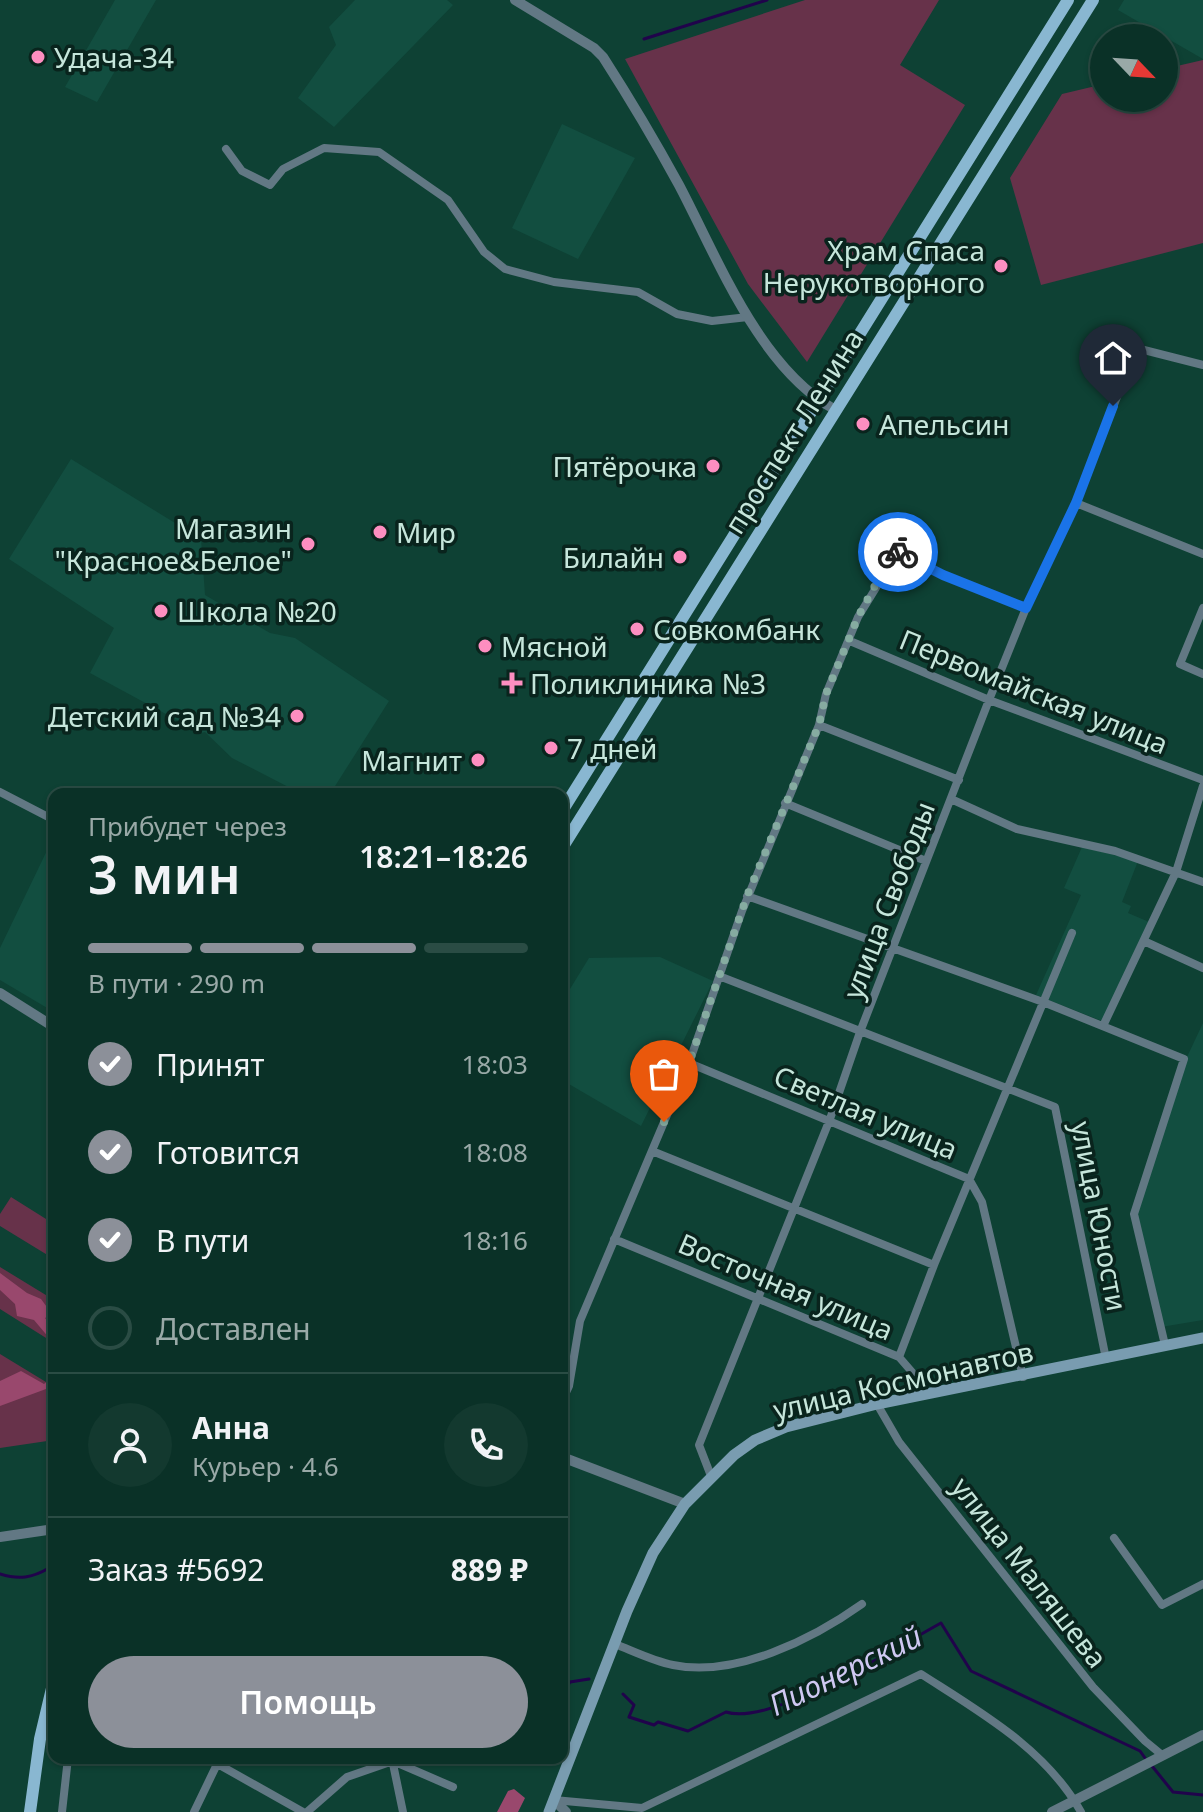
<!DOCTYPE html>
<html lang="ru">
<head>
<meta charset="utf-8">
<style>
  :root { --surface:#0a3127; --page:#13392f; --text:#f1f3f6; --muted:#99a9a7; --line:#2a4c44; --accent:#8c9099 }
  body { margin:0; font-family:"Noto Sans",sans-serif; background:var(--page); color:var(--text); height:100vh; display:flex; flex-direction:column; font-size:30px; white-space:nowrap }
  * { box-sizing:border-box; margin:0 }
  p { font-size:26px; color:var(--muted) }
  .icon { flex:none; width:44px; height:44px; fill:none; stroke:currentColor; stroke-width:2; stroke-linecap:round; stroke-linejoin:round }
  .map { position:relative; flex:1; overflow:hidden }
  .panel { position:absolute; left:48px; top:788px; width:520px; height:976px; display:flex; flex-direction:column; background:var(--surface); border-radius:16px; box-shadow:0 2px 6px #0004,0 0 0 2px var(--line) }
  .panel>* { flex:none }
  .needle { width:52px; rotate:115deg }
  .tools { position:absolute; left:1090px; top:24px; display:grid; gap:16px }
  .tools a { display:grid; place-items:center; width:88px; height:88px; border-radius:50%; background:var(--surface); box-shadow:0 2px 6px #0004,0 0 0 2px var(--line); font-size:40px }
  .pin { position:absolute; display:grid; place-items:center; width:68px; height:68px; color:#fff; margin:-82px -34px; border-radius:50% 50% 50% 0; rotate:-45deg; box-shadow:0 0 8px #0007 }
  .pin .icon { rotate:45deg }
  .courier { position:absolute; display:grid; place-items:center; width:80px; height:80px; margin:-40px; border:6px solid #1a73e8; border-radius:50%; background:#fff; color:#222; box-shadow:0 2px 10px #0007 }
  .summary em { font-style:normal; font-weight:600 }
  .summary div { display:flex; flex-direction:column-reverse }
  .summary { display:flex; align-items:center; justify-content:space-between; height:136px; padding:0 40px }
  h1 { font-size:52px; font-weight:600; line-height:60px }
  .bar { display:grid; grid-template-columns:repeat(4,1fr); gap:12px 8px; align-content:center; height:96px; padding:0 40px }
  .bar i { height:10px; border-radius:6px; background:var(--line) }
  .bar .on { background:var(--accent) }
  .bar p { grid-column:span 4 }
  .line { display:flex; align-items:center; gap:20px; padding:0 40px; border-top:2px solid var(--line) }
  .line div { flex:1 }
  .round { display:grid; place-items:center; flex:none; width:84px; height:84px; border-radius:42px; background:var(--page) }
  ol { padding:0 40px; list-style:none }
  li { display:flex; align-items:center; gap:24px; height:88px }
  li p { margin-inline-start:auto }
  li .icon { padding:8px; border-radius:50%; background:var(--accent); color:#fff; stroke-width:4 }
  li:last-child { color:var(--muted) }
  li i { width:44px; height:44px; border:4px solid var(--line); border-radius:50% }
  .button { display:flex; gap:16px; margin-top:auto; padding:16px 40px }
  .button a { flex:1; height:92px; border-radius:48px; background:var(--accent); color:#fff; font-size:32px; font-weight:600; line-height:92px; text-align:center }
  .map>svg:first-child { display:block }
  .built { fill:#124e40 }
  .green { fill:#67324a }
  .forest { fill:#99486d }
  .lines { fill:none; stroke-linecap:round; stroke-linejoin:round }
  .stream { stroke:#20034b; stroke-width:3 }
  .minor { stroke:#627884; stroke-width:8 }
  .tertiary { stroke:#627884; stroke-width:10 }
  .secondary { stroke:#799cb0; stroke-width:11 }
  .primary { stroke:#89b7d1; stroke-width:12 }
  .done { stroke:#86aca1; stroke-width:8; stroke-dasharray:0 14.4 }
  .route { stroke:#1a73e8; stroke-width:10 }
  .poi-dot { fill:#fd8ec0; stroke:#09241d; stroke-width:3 }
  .labels { text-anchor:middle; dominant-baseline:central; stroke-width:7; stroke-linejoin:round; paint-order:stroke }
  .poi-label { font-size:28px; fill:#c6e6db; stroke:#09241d; text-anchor:start }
  .street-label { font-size:28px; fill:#c6e6db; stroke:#09241d }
  .water-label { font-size:30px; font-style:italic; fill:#cfc8f2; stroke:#09241d }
</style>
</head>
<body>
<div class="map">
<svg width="1203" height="1812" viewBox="0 0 1203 1812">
  <rect width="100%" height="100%" fill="#0e4134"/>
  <path class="built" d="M115 0H156L97 102 65 87Z
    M355 0H447L453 5 334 127 298 98 336 45 329 27Z
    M1124 0H1203V59L1118 10Z
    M562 124 635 158 578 259 512 228Z
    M71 459 201 539 205 595 270 633 295 638 389 701 330 794H302L232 758 205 732 201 733 90 673 114 628 9 559Z
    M54 836V1012L0 980V948Z
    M1082 847 1138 861 1122 902 1131 906 1128 913 1149 922 1102 1021 1036 995 1081 895 1064 888Z
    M660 957 713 981 641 1126 562 1080V1002L589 958Z
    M1203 1023V1320L1161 1327 1136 1214 1187 1057Z"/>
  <path class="green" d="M805 0H939L900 65 965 105 807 362 748 284 625 59Z
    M1203 60V243L1041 285 1010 178 1062 94 1104 84V98H1164V69Z
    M11 1197 54 1224V1259L0 1226V1214Z
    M0 1267 54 1300V1343L0 1309Z
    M0 1354 46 1382 54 1370V1440L0 1448Z"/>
  <path class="forest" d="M0 1273 27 1293 41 1299 52 1314 45 1318 54 1329V1339H50L34 1320 17 1316 15 1304 0 1290Z
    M21 1371 44 1384 54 1376V1390L46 1389 0 1406V1381Z
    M514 1789 525 1798 518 1812H497L508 1791Z"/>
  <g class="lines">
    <path class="stream" d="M644 39 767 0
      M0 1574C19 1580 32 1578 49 1568
      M562 1693 570 1682 589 1679
      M623 1694 634 1705 629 1717 654 1725 658 1722 688 1731 726 1712C771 1727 897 1647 941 1623L971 1671 1140 1751 1145 1758
      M1152 1766 1173 1792 1203 1795"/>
    <path class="minor" d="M226 149 242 171 270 185 283 169 324 148 379 152 448 200 484 252 505 269 554 282 638 292 677 314 712 321 748 317
      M1076 503 1203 554
      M1203 608 1180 664 1203 674
      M850 641 989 700 1203 780
      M819 725 959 780
      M0 792 54 820
      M951 799 1017 829 1115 851 1203 882
      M785 803 926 861
      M747 896 1043 1002 1184 1059 1134 1214 1165 1345
      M1146 942 1203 968
      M719 976 1055 1107 1106 1359
      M1103 1026 1176 872 1203 786
      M689 1063 969 1179 982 1202 1023 1377
      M652 1151 934 1265
      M614 1239 899 1357 912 1372 919 1396
      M899 1357 934 1265 1072 933
      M562 1401 569 1386 580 1321 689 1063 742 911 819 725 826 694 858 617 898 552 943 575 1026 608
      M877 1404 899 1442 1093 1687 1145 1741 1162 1755
      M711 1476 699 1445 830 1119 860 1032 989 700 1026 608 1076 503 1132 358 1144 350 1203 365
      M1114 1538 1162 1605 1203 1584
      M615 1644C633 1651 653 1661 673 1665 735 1678 813 1639 862 1604
      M207 1758 303 1812
      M392 1759 403 1812
      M554 1800 642 1808 921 1674C980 1712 1046 1749 1081 1812
      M62 1812 68 1758
      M194 1812 220 1758
      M307 1812 347 1777 393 1761 453 1787"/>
    <path class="tertiary" d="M515 0 594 48 603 57C630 99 655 141 679 185 718 259 759 367 834 409
      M0 993 54 1027
      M562 1457 685 1504
      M0 1537 54 1529
      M554 1800 566 1812
      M1052 1812 1203 1735"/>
    <path class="secondary" d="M549 1812 627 1611 653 1553 685 1504 734 1455 755 1440 786 1427 877 1404 1203 1338"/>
    <path class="primary" d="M562 811 1068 0
      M562 848 1093 0
      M30 1812 40 1739 54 1680"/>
  </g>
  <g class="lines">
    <path class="done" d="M664 1122 689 1063 747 896 819 725 826 694 858 617 878 580 898 552"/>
    <path class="route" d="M898 552 943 575 1026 608 1076 503 1113 406"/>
  </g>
  <g class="poi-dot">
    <circle cx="38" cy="57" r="8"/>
    <circle cx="1001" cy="266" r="8"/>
    <circle cx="863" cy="424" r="8"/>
    <circle cx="713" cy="466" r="8"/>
    <circle cx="380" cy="532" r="8"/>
    <circle cx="308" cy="544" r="8"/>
    <circle cx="680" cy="557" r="8"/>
    <circle cx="161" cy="611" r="8"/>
    <circle cx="637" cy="629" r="8"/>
    <circle cx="485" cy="646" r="8"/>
    <path d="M508 671h8v8h8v8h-8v8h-8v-8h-8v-8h8z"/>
    <circle cx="297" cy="716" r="8"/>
    <circle cx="551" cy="748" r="8"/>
    <circle cx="478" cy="760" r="8"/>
  </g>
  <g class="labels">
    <g class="poi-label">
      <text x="54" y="57">Удача-34</text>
      <text x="985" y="250" text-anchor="end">Храм Спаса<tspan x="985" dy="32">Нерукотворного</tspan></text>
      <text x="879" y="424">Апельсин</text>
      <text x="697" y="466" text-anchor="end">Пятёрочка</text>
      <text x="292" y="528" text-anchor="end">Магазин<tspan x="292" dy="32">"Красное&amp;Белое"</tspan></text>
      <text x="396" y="532">Мир</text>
      <text x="664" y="557" text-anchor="end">Билайн</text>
      <text x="177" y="611">Школа №20</text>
      <text x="653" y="629">Совкомбанк</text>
      <text x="501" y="646">Мясной</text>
      <text x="530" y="683">Поликлиника №3</text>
      <text x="281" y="716" text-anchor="end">Детский сад №34</text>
      <text x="567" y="748">7 дней</text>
      <text x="462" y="760" text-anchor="end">Магнит</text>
    </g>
    <g class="street-label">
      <text transform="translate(793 431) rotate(-58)">проспект Ленина</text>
      <text transform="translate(1034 691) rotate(22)">Первомайская улица</text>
      <text transform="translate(888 900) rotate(-69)">улица Свободы</text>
      <text transform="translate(866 1112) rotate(23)">Светлая улица</text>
      <text transform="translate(1100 1216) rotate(79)">улица Юности</text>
      <text transform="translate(786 1286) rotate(23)">Восточная улица</text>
      <text transform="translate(903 1380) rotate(-13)">улица Космонавтов</text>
      <text transform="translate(1030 1572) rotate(52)">улица Маляшева</text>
    </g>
    <g class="water-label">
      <text transform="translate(845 1670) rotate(-26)">Пионерский</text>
    </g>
  </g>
</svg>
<div class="tools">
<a><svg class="needle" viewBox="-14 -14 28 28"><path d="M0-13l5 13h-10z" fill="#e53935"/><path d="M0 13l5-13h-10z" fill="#99a9a7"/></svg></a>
</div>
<div class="pin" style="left:664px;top:1122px;background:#ea580c"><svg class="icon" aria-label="bag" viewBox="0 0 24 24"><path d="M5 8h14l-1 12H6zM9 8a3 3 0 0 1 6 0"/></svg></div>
<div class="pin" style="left:1113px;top:406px;background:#1f2937"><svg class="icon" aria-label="home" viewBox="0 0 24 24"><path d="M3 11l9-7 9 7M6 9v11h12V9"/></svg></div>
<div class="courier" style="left:898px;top:552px"><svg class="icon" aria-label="bike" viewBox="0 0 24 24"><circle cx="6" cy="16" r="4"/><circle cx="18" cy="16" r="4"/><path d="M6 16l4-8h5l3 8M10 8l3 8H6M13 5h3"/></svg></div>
<section class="panel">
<div class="summary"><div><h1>3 мин</h1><p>Прибудет через</p></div><em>18:21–18:26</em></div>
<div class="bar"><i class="on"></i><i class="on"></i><i class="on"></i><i></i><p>В пути · 290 m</p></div>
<ol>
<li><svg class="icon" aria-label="check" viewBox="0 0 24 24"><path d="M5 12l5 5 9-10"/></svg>Принят<p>18:03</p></li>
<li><svg class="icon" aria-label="check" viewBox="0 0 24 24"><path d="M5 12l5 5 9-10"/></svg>Готовится<p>18:08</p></li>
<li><svg class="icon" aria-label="check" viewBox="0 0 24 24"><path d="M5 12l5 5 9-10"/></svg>В пути<p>18:16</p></li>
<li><i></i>Доставлен</li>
</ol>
<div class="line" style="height:144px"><a class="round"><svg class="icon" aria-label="person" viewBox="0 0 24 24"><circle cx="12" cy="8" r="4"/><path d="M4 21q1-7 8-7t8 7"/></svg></a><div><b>Анна</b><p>Курьер · 4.6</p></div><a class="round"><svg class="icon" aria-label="phone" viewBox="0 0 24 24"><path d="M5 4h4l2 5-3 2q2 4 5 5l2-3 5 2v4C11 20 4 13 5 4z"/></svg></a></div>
<div class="line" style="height:104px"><div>Заказ #5692</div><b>889 ₽</b></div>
<div class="button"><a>Помощь</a></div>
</section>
</div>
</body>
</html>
